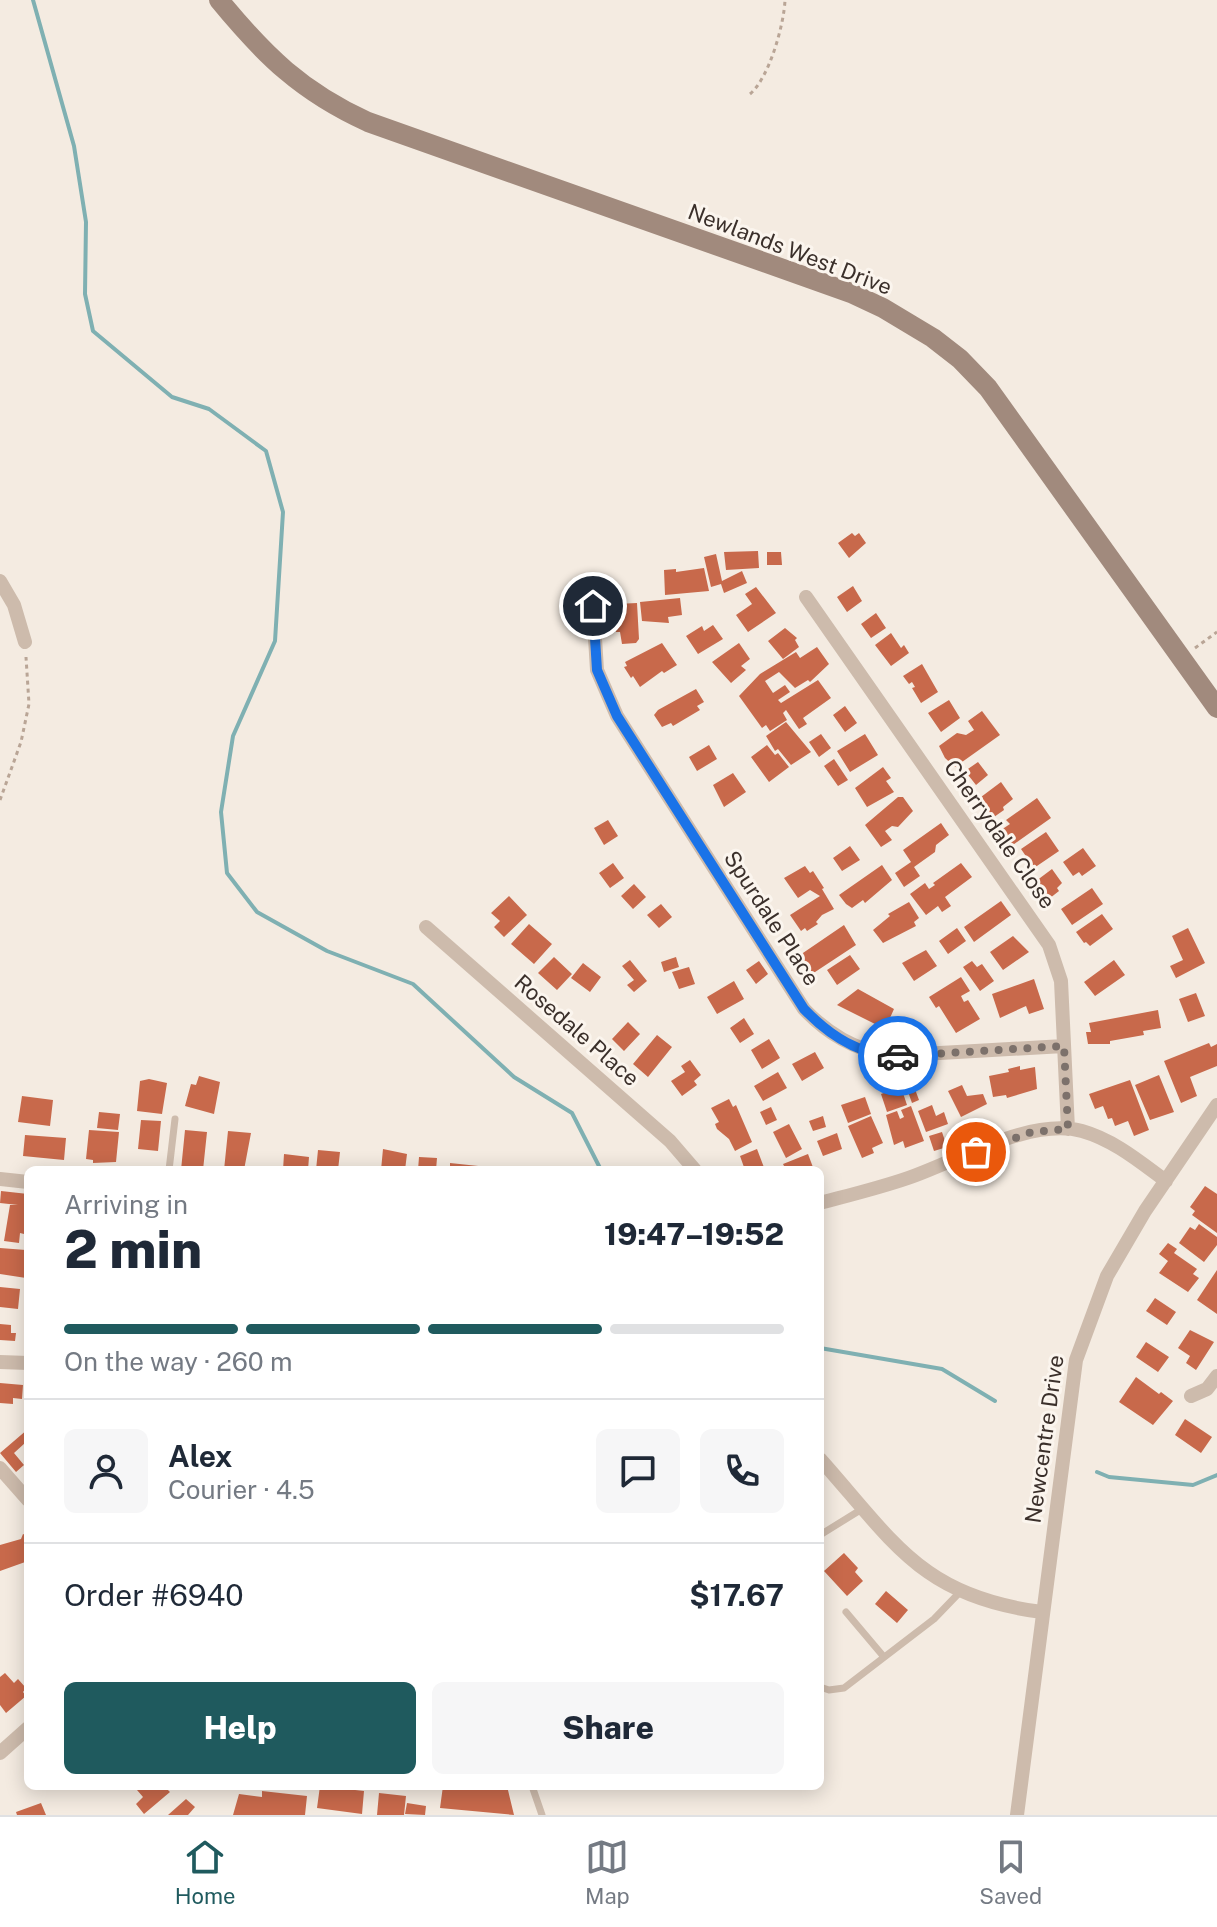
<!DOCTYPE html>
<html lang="en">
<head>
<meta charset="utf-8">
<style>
  :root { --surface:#fff; --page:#f6f6f7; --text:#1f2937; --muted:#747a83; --line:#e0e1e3; --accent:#1f5a5e }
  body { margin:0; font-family:"Public Sans",sans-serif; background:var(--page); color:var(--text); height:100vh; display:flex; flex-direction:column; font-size:30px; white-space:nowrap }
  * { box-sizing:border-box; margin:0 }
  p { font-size:26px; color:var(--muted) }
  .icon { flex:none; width:44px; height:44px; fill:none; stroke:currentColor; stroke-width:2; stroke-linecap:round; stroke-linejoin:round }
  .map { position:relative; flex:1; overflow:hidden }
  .drawer { position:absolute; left:24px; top:1166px; width:800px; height:624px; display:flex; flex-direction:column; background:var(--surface); border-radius:12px; box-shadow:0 4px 20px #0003 }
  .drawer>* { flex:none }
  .pin { position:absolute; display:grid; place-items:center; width:68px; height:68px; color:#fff; margin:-34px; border:4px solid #fff; border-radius:50%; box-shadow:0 2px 8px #0007 }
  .courier { position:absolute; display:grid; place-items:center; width:80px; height:80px; margin:-40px; border:6px solid #1a73e8; border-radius:50%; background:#fff; color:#222; box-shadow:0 2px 10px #0007 }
  .summary em { font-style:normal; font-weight:800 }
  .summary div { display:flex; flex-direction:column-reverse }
  .summary { display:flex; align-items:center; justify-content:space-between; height:136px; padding:0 40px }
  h1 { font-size:52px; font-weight:800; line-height:60px }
  .bar { display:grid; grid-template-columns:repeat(4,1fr); gap:12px 8px; align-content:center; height:96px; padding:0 40px }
  .bar i { height:10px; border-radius:6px; background:var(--line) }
  .bar .selected { background:var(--accent) }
  .bar p { grid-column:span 4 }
  .line { display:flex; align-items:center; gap:20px; padding:0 40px; border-top:2px solid var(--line) }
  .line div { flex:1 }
  .round { display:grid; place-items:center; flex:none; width:84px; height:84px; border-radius:12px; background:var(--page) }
  .action { display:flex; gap:16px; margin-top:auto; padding:16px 40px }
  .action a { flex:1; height:92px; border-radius:12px; background:var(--accent); color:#fff; font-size:32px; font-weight:800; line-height:92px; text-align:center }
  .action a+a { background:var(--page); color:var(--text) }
  .dock { display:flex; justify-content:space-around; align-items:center; height:112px; border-top:2px solid var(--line); background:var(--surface); font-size:22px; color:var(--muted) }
  .dock a { display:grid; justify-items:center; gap:4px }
  .dock .selected { color:var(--accent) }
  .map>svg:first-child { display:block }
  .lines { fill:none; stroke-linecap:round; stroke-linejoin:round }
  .stream { stroke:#7fb0b2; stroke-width:4 }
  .building { fill:#c8694b }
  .path { stroke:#b9a596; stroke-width:3; stroke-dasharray:4 4; stroke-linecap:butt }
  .lane { stroke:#cdbbac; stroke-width:7 }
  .street { stroke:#cdbbac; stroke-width:14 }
  .secondary { stroke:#a18a7d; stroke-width:20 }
  .done { stroke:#7c716b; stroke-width:8; stroke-dasharray:0 14.4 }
  .route { stroke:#1a73e8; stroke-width:10 }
  .labels { text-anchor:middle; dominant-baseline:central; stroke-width:6; stroke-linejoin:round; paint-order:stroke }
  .street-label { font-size:22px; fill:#3b302b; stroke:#fbf5ee }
</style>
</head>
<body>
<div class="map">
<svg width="1217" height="1815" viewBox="0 0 1217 1815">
  <rect width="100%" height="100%" fill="#f4ebe1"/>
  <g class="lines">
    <path class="stream" d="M33 0 74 146 86 222 85 294 93 331 172 397 209 409 266 451 283 512 275 641 233 736 221 812 227 873 257 912 327 951 413 984 514 1077 572 1113 601 1170
      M820 1348 942 1369 995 1401
      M1097 1472 1109 1477 1193 1485 1217 1475"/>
  </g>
  <path class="building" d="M852 533 855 536 859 533 866 543 849 558 838 543Z
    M758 551 759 568 726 570 724 552Z
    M767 552H781L782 565H767Z
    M716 554 722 581 742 571 747 583 724 593 721 584 711 587 704 557Z
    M704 568 709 591 665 595 664 570 676 569V572Z
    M853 586 862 601 847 612 837 597Z
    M756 587 776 613 748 632 736 615 752 604 745 594Z
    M680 598 682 615 668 617 669 623 642 621 640 602Z
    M637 603 639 639 636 643 622 644 620 632H616V604Z
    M876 613 886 628 871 638 861 624Z
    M713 625 723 639 698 654 686 636 702 626 704 631Z
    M785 628 797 638 795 640 799 647 783 659 768 641Z
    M891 633 901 648 904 645 909 653 891 666 875 645Z
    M662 643 677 665 664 673 662 671 640 687 633 676 631 678 624 667 627 666 625 662Z
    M739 643 750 659 741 666 746 670 731 683 712 662Z
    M817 647 829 664 810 682 808 680 795 688 779 672 765 681 773 693 785 685 790 692 778 700 781 703 818 680 831 698 803 718 807 724 799 729 786 710 783 713 787 720 770 731 766 725 762 728 739 696 760 674 796 652 800 658Z
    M922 664 938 692 921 703 912 688 915 687 912 682 909 684 903 676Z
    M696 689 704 702 697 706 700 710 673 726 671 723 662 727 654 715 658 710Z
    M949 700 960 718 941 732 928 713Z
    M845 706 857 723 845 732 833 715Z
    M982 711 1000 735 955 767 945 758 939 746 957 733 966 735 974 730 968 721Z
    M786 722 811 752 791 765 778 749 775 751 766 736Z
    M821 734 831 748 819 757 809 742Z
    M865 734 878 755 850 772 837 751Z
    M709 745 717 759 697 771 689 757Z
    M767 745 775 755 778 753 789 767 769 782 751 757Z
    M834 759 848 780 838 786 824 766Z
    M978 762 988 775 976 785 965 771Z
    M883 767 891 778 886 781 894 792 867 807 855 788Z
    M733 773 746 792 724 807 713 785Z
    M1001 782 1013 799 1003 807 1004 810 994 817 983 805 985 803 981 797Z
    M898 797H903L913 811 898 827 892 826 885 831 892 840 881 847 865 825Z
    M1037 798 1051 818 1010 847 998 832 1010 824 1006 820Z
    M608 820 618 836 604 845 594 828Z
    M941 823 949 835 936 845 935 852 914 867 920 876 904 887 895 873 911 862 903 850Z
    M1046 832 1059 851 1034 868 1021 849Z
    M850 846 860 860 842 871 833 858Z
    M1083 848 1096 866 1082 876 1079 872 1073 876 1063 862Z
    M613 863 624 878 610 888 599 873Z
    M961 863 972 877 945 897 951 906 942 912 938 906 926 915 910 894 925 883 929 889 935 885 933 883Z
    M882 865 892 880 865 903 863 900 852 908 846 904 839 895Z
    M805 866 810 873 813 871 824 888 822 889 834 909 822 915 816 922 818 924 807 931 805 928 801 931 790 915 820 896 810 890 798 898 784 878Z
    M1052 869 1062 883 1057 888 1059 891 1045 902 1032 884Z
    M634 884 646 897 633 909 621 896Z
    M1092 888 1103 904 1072 925 1061 909Z
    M509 896 527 915 504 937 494 927 500 921 491 913Z
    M1001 901 1011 915 974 942 964 927Z
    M909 902 919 918 914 922 916 926 883 943 873 930 890 916 888 914Z
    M661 904 672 917 659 928 647 915Z
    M1102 914 1113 929 1090 946 1086 942 1084 943 1076 932Z
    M529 924 552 944 534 964 511 944Z
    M844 925 856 945 812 974 800 955Z
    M957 928 966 941 948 954 939 941Z
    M1188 928 1205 963 1176 978 1170 966 1183 960 1172 936Z
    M1013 936 1029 952 1003 970 990 952Z
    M926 950 937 966 914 981 902 963Z
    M850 955 860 969 837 985 827 970Z
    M554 957 572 974 557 990 538 973Z
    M676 957 679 967 664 972 661 962Z
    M630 960 647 981 634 992 627 985 634 980 622 966Z
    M1114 960 1125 975 1095 996 1084 982Z
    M759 961 768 974 756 984 746 970Z
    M972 961 977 967 982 964 994 981 980 991 963 967Z
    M583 963 601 977 590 992 571 978Z
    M689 967 695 984 679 989 672 972Z
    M961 977 970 991 961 996 964 1002 968 1000 980 1019 956 1033 939 1006 936 1008 929 997Z
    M1034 979 1044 1009 1029 1014 1026 1006 1000 1018 992 994Z
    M734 981 744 999 717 1014 707 997Z
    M858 989 894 1009 885 1029 837 1005Z
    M1196 993 1205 1016 1188 1022 1179 999Z
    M1158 1010 1161 1028 1143 1031 1144 1035 1110 1041V1044H1088L1086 1032H1091L1089 1023Z
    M744 1018 754 1034 740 1043 730 1028Z
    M628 1022 640 1034 624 1051 612 1039Z
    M657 1035 672 1047 648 1077 633 1064Z
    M769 1039 780 1058 762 1069 751 1050Z
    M1209 1043 1211 1047 1217 1044V1066L1190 1077 1197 1096 1181 1103 1164 1061Z
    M815 1052 824 1068 802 1081 792 1064Z
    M690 1060 701 1075 694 1081 697 1085 682 1096 671 1081 685 1072 681 1066Z
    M1020 1066V1070L1035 1067 1037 1089 1007 1098 1006 1095 993 1097 989 1076 1009 1072 1008 1069Z
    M778 1072 787 1088 763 1101 754 1086Z
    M909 1073 919 1100 912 1103 902 1075Z
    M1159 1075 1174 1112 1150 1120 1135 1085Z
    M199 1076 220 1082 214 1114 185 1106 191 1084 196 1085Z
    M149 1079 167 1083 162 1114 137 1111 140 1081Z
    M1130 1080 1149 1130 1134 1136 1128 1121 1115 1126 1112 1118 1108 1119 1103 1106 1095 1109 1089 1094Z
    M962 1085 967 1096 983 1094 987 1104 961 1117 948 1091Z
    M901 1087 907 1105 887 1112 881 1094Z
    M22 1096 53 1100 50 1126 18 1122Z
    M865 1097 871 1114 848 1123 841 1105Z
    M729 1099 733 1107 736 1105 752 1142 735 1151 729 1139 717 1129 715 1124 719 1122 711 1108Z
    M932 1105 936 1116 944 1112 948 1124 926 1132 918 1111Z
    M911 1106 924 1141 905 1148 903 1141 894 1145 886 1115 897 1111 900 1119 904 1117 901 1110Z
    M771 1107 777 1120 766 1125 760 1112Z
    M99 1112 120 1114 118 1130 97 1128Z
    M823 1116 826 1127 813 1131 809 1121Z
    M871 1116 883 1143 872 1148 874 1153 862 1158 848 1126Z
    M141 1120 161 1121 158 1151 138 1149Z
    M789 1124 802 1149 786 1158 773 1132Z
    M89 1130 119 1132 116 1162 93 1163V1160L86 1159Z
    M185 1130 207 1132 203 1170H181Z
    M228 1131 251 1133 244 1170H224Z
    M942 1132 947 1147 934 1151 929 1136Z
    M837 1133 842 1149 823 1156 817 1141Z
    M25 1135 66 1138 64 1160 23 1156Z
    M383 1149 407 1154 405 1170H381Z
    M757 1149 765 1170H745L740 1156Z
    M318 1150 340 1152 338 1170H316Z
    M284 1154 309 1157 308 1170H283Z
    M808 1154 814 1170H786L783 1164Z
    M419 1157 437 1158 436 1170H418Z
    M450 1163 497 1168V1170H450Z
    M1205 1186 1217 1194V1233L1192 1215 1195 1211 1190 1207Z
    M1 1191 28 1194V1225H25L24 1234 20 1233 19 1243 4 1241 10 1205H18L0 1203Z
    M1199 1224 1217 1237V1245L1204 1262 1179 1243 1190 1227 1195 1230Z
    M1168 1243 1177 1249 1174 1253 1197 1269 1193 1274 1199 1278 1188 1292 1159 1273 1168 1261 1159 1254Z
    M0 1248 26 1250V1278L0 1274Z
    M1217 1270V1314L1197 1300Z
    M0 1287 20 1289 18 1309 0 1307Z
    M1155 1298 1176 1312 1167 1325 1146 1311Z
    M0 1324 11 1325V1333H16L15 1341 0 1340Z
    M1190 1330 1214 1342 1196 1370 1186 1363 1190 1356 1178 1348Z
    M1146 1342 1169 1357 1158 1372 1136 1357Z
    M1136 1377 1159 1394 1161 1392 1173 1401 1153 1425 1119 1402Z
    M0 1383 23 1385 22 1399 13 1398V1404L0 1403Z
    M1185 1419 1212 1437 1201 1453 1175 1435Z
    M28 1429V1447L25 1443 14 1453 24 1465 16 1472 0 1453Z
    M23 1534 28 1536V1561L0 1571V1545L21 1539Z
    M844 1553 858 1568 855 1572 863 1581 847 1596 824 1571Z
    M886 1591 908 1610 897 1623 875 1604Z
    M5 1673 14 1683 18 1679 26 1688 23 1692 26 1696 6 1713 0 1705V1677Z
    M142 1786H164L170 1792 144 1814 136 1804 143 1797 137 1790Z
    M320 1786 364 1791 362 1814 317 1808Z
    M443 1786H507L514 1815 440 1808Z
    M262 1791 307 1796 305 1815H233L239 1794 262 1797Z
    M379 1793 406 1796 404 1815H377Z
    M186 1799 195 1807 188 1815H168Z
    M41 1803 46 1815H17L16 1812Z
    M407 1803 426 1806 425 1815 405 1814Z"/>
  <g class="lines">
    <path class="path" d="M750 94C769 78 784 25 785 0
      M1195 648 1217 632
      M0 800 21 742 29 704 26 657"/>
    <path class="lane" d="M169 1170 175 1119
      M820 1535 862 1509
      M846 1612 884 1657
      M820 1687 829 1690 844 1688 934 1619 960 1592
      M532 1786 542 1815"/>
    <path class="street" d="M0 581 14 605 25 642
      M806 597 1049 945 1061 981 1068 1129
      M593 606 597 670 617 716 804 1009C829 1035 853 1048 888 1056L1064 1046
      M426 927 670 1141 695 1170
      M0 1179 28 1182
      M820 1203C850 1195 879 1188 908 1178 958 1161 1030 1117 1082 1131 1114 1140 1140 1162 1166 1181
      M0 1362 28 1363
      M1191 1396 1207 1389 1217 1376
      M820 1459C894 1542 922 1597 1042 1612
      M0 1468 28 1500
      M0 1753 28 1728
      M1017 1815 1076 1360 1107 1276 1145 1211 1217 1105"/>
    <path class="secondary" d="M219 0C265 56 302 92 368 122L851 293 883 308 933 338 960 359 988 388 1217 708"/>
  </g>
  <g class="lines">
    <path class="done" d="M898 1056 1064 1046 1068 1129 1032 1132 976 1152"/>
    <path class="route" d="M593 606 597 670 617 716 804 1009C830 1036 860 1056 898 1056"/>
  </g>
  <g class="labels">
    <g class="street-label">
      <text transform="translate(790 249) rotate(21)">Newlands West Drive</text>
      <text transform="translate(1000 834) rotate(55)">Cherrydale Close</text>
      <text transform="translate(772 918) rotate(57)">Spurdale Place</text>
      <text transform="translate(577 1030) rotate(41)">Rosedale Place</text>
      <text transform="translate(1044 1439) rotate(-82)">Newcentre Drive</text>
    </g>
  </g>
</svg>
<div class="pin" style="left:976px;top:1152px;background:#ea580c"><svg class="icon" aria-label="bag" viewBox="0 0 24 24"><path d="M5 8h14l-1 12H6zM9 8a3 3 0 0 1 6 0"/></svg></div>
<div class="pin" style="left:593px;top:606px;background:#1f2937"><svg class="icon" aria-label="home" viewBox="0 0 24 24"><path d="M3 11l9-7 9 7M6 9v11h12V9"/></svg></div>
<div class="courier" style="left:898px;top:1056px"><svg class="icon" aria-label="car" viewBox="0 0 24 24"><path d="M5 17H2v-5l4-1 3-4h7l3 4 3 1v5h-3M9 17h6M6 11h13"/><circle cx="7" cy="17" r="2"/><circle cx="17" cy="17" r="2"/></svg></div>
<section class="drawer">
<div class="summary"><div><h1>2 min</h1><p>Arriving in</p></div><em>19:47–19:52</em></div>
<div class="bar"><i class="selected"></i><i class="selected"></i><i class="selected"></i><i></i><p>On the way · 260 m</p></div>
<div class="line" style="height:144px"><a class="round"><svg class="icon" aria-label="person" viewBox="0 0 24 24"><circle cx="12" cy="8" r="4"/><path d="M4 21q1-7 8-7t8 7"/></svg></a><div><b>Alex</b><p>Courier · 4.5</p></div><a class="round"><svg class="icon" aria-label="chat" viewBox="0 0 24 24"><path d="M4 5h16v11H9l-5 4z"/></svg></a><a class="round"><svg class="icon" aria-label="phone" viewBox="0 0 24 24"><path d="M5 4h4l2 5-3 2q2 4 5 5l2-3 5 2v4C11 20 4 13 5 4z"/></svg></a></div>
<div class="line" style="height:104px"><div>Order #6940</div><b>$17.67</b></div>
<div class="action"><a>Help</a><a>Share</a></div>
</section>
</div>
<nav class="dock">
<a class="selected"><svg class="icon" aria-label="home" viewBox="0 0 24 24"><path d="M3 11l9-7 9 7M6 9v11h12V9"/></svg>Home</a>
<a><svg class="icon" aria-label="map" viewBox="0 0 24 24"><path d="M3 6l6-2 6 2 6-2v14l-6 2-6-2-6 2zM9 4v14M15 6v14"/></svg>Map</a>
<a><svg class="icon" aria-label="saved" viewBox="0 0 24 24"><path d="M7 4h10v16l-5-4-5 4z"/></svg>Saved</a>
</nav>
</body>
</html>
